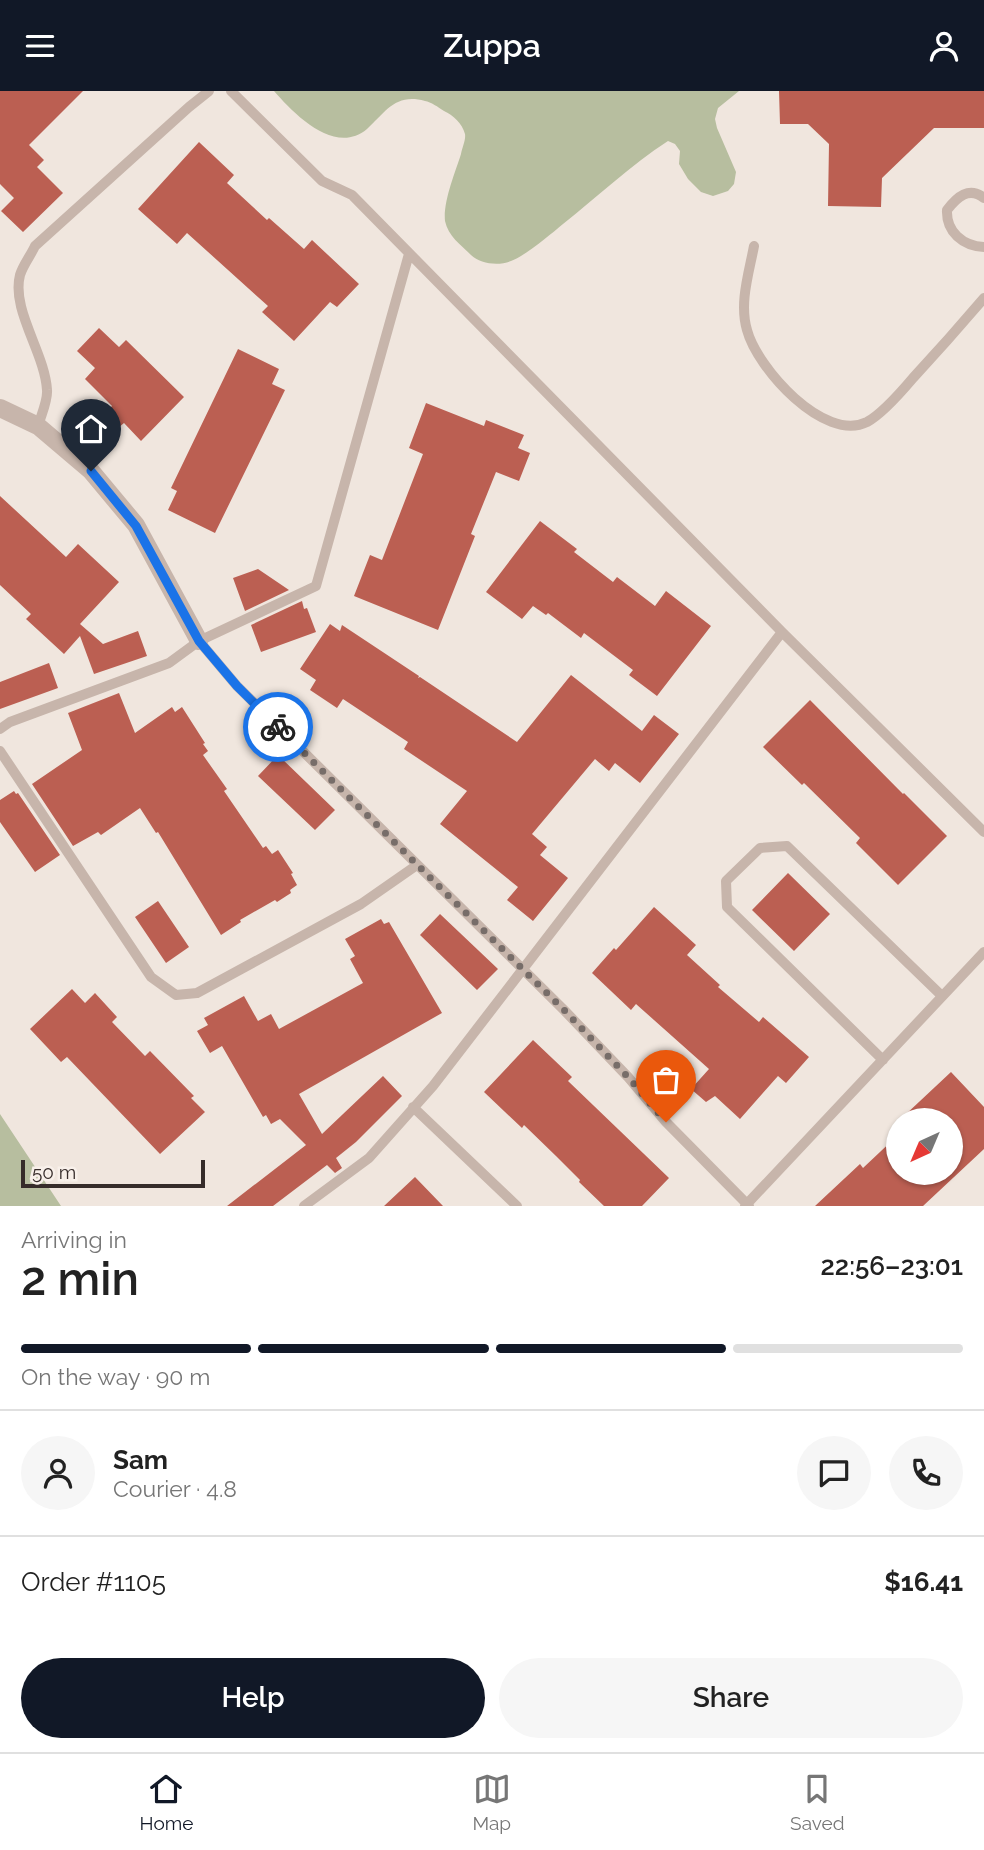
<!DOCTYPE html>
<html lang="en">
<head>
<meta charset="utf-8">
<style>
  :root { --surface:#fff; --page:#f6f6f6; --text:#222; --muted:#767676; --line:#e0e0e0; --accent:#111827 }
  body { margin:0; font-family:Raleway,sans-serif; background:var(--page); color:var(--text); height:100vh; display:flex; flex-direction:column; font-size:26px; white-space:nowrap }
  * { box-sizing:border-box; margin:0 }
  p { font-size:23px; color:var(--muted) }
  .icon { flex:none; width:38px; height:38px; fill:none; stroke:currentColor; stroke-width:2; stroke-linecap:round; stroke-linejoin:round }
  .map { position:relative; height:1115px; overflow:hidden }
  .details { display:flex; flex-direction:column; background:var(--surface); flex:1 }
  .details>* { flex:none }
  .needle { width:46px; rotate:224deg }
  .controls { position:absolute; left:886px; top:1017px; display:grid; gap:14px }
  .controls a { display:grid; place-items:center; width:77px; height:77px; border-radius:50%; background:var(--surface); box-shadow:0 2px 5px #0004; font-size:35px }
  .scale { position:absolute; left:21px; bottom:18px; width:184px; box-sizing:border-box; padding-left:7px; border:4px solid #362c2a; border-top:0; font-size:19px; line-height:24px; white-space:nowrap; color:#362c2a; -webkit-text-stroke:5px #f8f0ea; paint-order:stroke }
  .pin { position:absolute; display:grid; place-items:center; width:60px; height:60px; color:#fff; margin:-72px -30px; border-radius:50% 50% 50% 0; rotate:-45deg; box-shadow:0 0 7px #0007 }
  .pin .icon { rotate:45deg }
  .courier { position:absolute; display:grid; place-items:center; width:70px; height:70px; margin:-35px; border:5px solid #1a73e8; border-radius:50%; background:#fff; color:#222; box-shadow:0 2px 9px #0007 }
  .headline em { font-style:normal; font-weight:600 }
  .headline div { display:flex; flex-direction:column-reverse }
  .headline { display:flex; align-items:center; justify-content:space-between; height:119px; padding:0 21px }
  h1 { font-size:46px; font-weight:600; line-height:52px }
  .bar { display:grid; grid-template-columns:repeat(4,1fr); gap:10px 7px; align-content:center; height:84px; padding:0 21px }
  .bar i { height:9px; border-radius:5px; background:var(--line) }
  .bar .current { background:var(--accent) }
  .bar p { grid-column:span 4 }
  .line { display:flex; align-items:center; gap:18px; padding:0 21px; border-top:2px solid var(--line) }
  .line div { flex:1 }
  .round { display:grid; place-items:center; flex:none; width:74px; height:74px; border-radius:37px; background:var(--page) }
  .cta { display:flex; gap:14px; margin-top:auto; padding:14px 21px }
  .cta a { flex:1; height:80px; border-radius:42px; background:var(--accent); color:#fff; font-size:28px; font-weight:600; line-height:80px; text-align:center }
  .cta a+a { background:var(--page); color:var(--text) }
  header { display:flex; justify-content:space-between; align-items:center; height:91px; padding:0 21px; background:var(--accent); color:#fff; font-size:32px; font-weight:600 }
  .menu { display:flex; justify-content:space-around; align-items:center; height:98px; border-top:2px solid var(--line); background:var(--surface); font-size:19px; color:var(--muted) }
  .menu a { display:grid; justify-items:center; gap:4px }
  .menu .current { color:var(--accent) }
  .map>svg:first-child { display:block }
  .green { fill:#b7be9f }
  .building { fill:#bb5f52 }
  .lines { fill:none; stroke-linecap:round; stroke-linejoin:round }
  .lane { stroke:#c7b5ab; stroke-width:10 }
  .street { stroke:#c7b5ab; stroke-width:18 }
  .done { stroke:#776d69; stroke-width:7; stroke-dasharray:0 12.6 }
  .route { stroke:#1a73e8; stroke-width:9 }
</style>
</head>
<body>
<header><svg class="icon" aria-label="menu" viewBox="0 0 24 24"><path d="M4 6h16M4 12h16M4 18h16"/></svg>Zuppa<svg class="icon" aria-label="person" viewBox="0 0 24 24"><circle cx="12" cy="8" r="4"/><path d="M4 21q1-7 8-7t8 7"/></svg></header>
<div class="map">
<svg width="984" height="1115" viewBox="0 0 984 1115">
  <rect width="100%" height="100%" fill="#f0e6de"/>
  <path class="green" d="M274 0H739L718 17 715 28 717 37 736 81 734 93 728 100 713 105 701 101 688 88 679 73 680 60 675 53 668 50C631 74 597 106 563 133 551 143 525 165 511 170 499 175 480 173 471 164 461 154 448 145 445 130 443 111 455 82 461 63 462 57 466 49 465 43 462 32 453 24 444 20 438 16 431 11 425 10 395 2 386 21 367 38 335 65 294 23 274 0Z
    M0 1023 61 1115H0Z"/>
  <path class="building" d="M0 0H83L29 54 44 69 37 76 63 102 23 141 1 120 14 107 0 93Z
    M779 0H984V37H934L882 87 881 116 828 115 829 53 808 33H780Z
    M199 51 234 84 227 92 267 129 269 127 304 158 312 149 359 193 337 216 330 211 294 250 262 221 268 215 187 142 177 153 138 118Z
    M99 237 119 256 126 249 184 306 141 350 124 332 118 337 104 323 112 315 85 288 95 277 77 260Z
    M238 258 279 278 272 293 285 299 215 442 168 419 177 400 171 397Z
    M426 312 484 335 486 329 524 344 518 357 530 362 519 390 496 381 471 443 475 445 438 539 354 505 370 464 382 469 423 363 409 357Z
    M0 405 66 466 78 453 119 491 80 533 103 553 138 540 147 565 94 583 80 545 64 563 26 528 31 523 0 494Z
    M540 430 577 458 574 461 613 491 617 486 655 515 666 500 711 535 657 605 629 584 633 579 584 542 581 547 548 522 546 524 533 515 522 528 486 501Z
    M258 478 289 499 245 520 233 487Z
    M302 510 304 518 307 517 316 541 261 561 251 534Z
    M330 533 340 540 342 534 419 585 418 587 420 586 517 651 571 584 642 640 654 624 679 643 640 692 615 672 609 680 595 668 532 743 547 756 540 764 568 787 533 830 507 809 518 796 440 733 467 700 404 658 408 651 343 608 337 617 310 599 316 589 300 578Z
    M49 572 58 597 0 618V591Z
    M119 602 135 642 172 616 175 621 182 616 205 652 203 653 208 660 203 664 227 698 224 700 263 757 266 755 272 763 278 759 293 782 291 783 297 794 290 799 291 802 277 811 275 809 240 829 241 831 221 844 158 741 156 742 140 717 101 744 98 741 73 755 32 693 82 659 68 622Z
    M810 609 903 703 904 702 947 745 898 794 856 752 860 747 804 692 802 694 763 656Z
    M278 664 335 719 315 739 258 685Z
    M14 700 16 703 18 702 60 764 35 781 0 731V709Z
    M788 782 830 823 794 860 752 819Z
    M158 810 189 856 166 872 135 826Z
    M654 816 696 854 687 864 720 894 718 896 759 931 763 926 809 966 786 992 778 985 740 1028 715 1005 706 1011 691 998 709 978 636 913 631 919 592 882 614 857 616 859Z
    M440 823 498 878 477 899 420 844Z
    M381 828 384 833 389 831 442 922 299 1003 322 1043 383 985 402 1005 356 1051 336 1067 342 1077 335 1082 327 1074 273 1115H227L306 1054 280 1028 271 1033 266 1024 263 1026 222 955 210 962 197 940 208 934 204 927 244 905 258 930 271 923 279 938 363 892 350 868 355 865 345 848Z
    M72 898 85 912 95 902 117 926 112 931 145 965 150 960 194 1005 191 1007 205 1021 160 1063 67 966 61 971 30 938Z
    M533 949 572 986 568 990 669 1087 642 1115H604L579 1091 580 1089 556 1065 524 1034 522 1037 484 1001Z
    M951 981 984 1016V1058L923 1115H815L860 1073 863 1077 898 1044V1082H950V1029H910L914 1025H904Z
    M415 1086 443 1115H384Z"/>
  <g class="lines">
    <path class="lane" d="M231 0 322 90 352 104 782 541 984 741
      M984 107C969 95 957 106 947 119 946 141 963 155 984 156
      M754 155C749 182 739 212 747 239 757 277 824 352 867 331 882 323 902 300 913 287 937 261 961 234 984 207
      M38 335C41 324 48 310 47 299 45 262 11 219 20 184 23 174 31 164 35 155L189 16 209 0
      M199 550 237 595 564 919 628 986 666 1031 749 1115
      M0 638 10 631 169 572 199 550 316 495 409 163
      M0 660 151 886 176 904 197 902 361 813 417 774
      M883 969 727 816 726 790 760 757 787 755 942 905
      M413 1016 517 1115
      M304 1115 369 1067 433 995 782 541
      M745 1115 984 861"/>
    <path class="street" d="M0 317 38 335 91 380 136 434 199 550"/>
  </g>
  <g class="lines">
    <path class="done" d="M278 636 564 919 628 986 666 1031"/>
    <path class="route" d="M91 380 136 435 199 550 237 595 278 636"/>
  </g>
</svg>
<div class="controls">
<a><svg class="needle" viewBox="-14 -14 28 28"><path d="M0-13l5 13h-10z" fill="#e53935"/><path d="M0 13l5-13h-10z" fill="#767676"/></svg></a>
</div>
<div class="scale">50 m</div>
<div class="pin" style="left:666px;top:1031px;background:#ea580c"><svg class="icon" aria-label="bag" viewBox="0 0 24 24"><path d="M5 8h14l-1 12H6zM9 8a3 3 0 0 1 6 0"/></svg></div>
<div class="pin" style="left:91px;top:380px;background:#1f2937"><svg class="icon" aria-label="home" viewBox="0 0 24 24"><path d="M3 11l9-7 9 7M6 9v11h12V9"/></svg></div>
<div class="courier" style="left:278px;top:636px"><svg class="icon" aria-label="bike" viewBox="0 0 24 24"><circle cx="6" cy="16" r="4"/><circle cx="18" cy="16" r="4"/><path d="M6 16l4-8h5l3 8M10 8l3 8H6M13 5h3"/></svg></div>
</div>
<section class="details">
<div class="headline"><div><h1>2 min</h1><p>Arriving in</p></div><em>22:56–23:01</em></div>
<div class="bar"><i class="current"></i><i class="current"></i><i class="current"></i><i></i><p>On the way · 90 m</p></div>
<div class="line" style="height:126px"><a class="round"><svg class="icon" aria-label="person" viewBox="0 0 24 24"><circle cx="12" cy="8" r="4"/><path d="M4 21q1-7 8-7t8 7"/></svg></a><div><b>Sam</b><p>Courier · 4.8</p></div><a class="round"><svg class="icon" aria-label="chat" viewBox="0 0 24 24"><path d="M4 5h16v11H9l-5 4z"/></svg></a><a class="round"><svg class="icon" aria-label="phone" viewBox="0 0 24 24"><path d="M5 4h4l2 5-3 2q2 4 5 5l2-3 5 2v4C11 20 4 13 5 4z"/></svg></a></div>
<div class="line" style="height:91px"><div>Order #1105</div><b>$16.41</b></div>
<div class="cta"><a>Help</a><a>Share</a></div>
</section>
<nav class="menu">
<a class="current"><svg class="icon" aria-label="home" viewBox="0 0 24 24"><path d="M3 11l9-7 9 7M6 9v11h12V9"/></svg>Home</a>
<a><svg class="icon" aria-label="map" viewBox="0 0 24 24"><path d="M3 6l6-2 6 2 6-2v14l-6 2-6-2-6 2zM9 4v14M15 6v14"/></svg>Map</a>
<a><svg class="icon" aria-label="saved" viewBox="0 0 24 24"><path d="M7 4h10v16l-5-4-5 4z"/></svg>Saved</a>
</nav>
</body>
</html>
